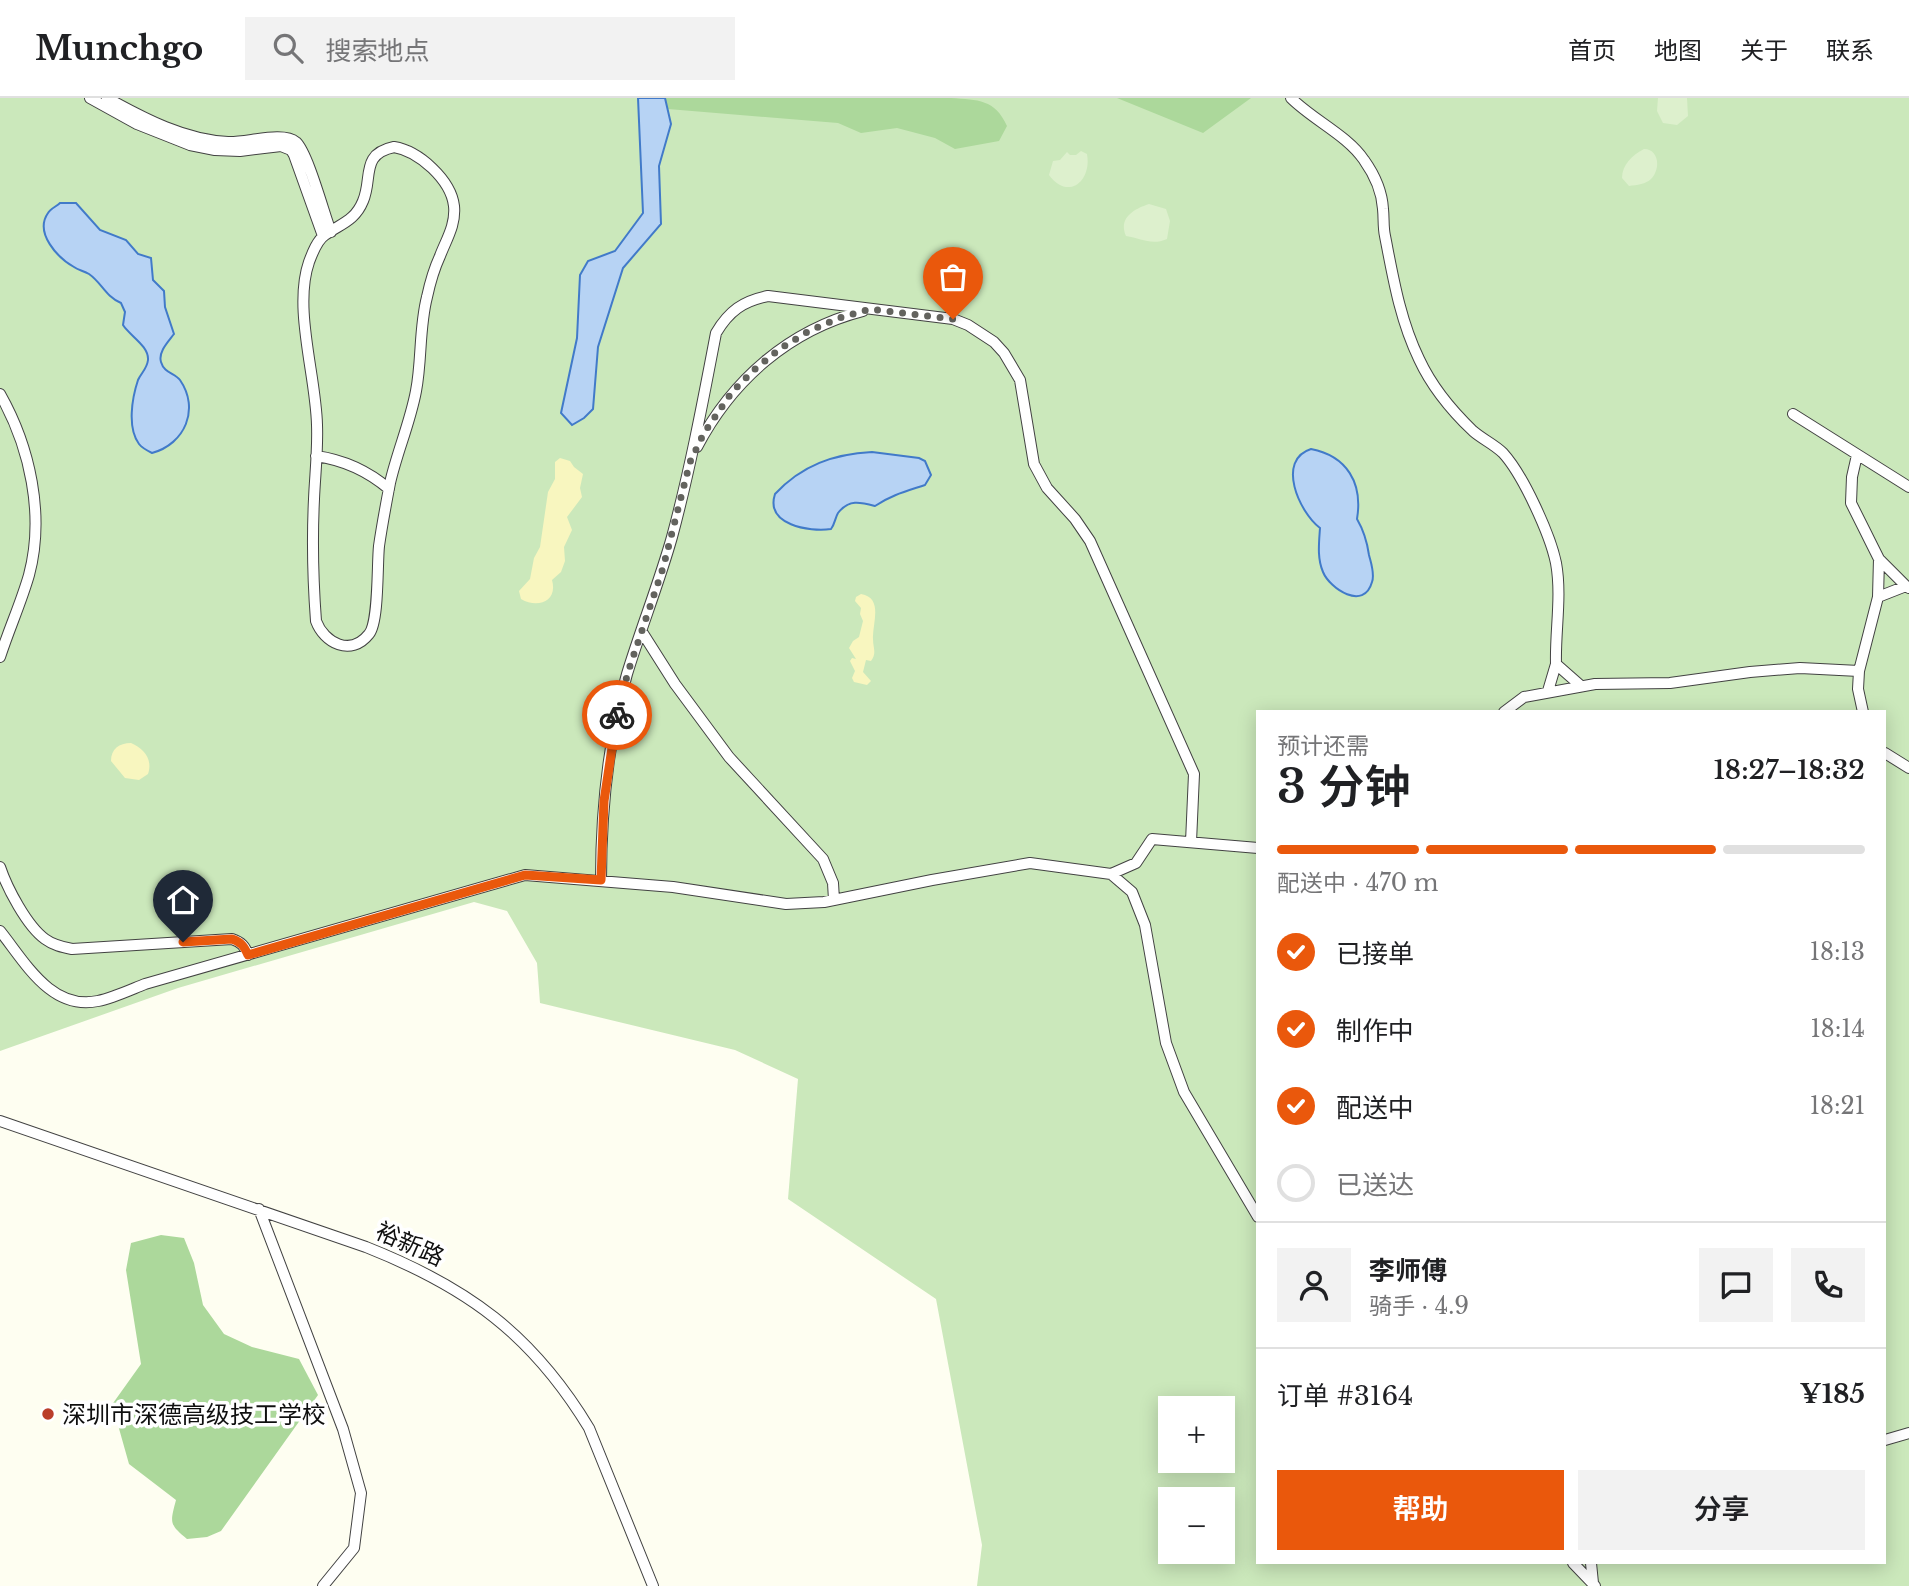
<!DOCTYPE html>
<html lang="zh">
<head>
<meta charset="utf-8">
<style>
  :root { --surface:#fff; --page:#f2f2f2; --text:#202124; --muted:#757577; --line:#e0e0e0; --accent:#ea580c }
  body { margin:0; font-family:"Libre Baskerville","Noto Sans SC",serif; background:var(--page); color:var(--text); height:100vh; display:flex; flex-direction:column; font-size:26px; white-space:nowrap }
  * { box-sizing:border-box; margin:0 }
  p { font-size:23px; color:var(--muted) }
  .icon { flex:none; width:38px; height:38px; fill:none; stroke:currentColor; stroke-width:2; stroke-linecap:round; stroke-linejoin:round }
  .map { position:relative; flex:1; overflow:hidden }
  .details { position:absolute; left:1256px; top:612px; width:630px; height:854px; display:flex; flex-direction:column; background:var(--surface); border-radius:0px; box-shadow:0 4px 18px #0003 }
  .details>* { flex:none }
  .fabs { position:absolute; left:1158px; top:1298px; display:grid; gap:14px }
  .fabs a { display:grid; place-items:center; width:77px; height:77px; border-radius:0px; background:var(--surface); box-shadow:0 4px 18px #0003; font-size:35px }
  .pin { position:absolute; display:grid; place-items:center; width:60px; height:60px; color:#fff; margin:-72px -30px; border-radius:50% 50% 50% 0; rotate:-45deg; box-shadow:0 0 7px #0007 }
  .pin .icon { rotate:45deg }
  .courier { position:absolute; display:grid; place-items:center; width:70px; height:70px; margin:-35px; border:5px solid #ea580c; border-radius:50%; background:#fff; color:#222; box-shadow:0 2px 9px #0007 }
  .headline em { font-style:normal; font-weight:600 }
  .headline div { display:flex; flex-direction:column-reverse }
  .headline { display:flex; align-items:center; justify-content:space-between; height:119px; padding:0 21px }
  h1 { font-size:46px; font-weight:600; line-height:52px }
  .bar { display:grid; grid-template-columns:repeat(4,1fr); gap:10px 7px; align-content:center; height:84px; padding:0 21px }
  .bar i { height:9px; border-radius:5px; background:var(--line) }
  .bar .on { background:var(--accent) }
  .bar p { grid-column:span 4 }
  .line { display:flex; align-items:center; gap:18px; padding:0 21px; border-top:2px solid var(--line) }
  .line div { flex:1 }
  .round { display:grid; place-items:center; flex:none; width:74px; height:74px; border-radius:0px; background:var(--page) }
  ol { padding:0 21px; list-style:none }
  li { display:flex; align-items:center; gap:21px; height:77px }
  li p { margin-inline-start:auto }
  li .icon { padding:7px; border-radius:50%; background:var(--accent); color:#fff; stroke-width:4 }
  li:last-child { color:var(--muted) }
  li i { width:38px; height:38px; border:4px solid var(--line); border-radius:50% }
  .primary-button { display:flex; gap:14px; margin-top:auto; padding:14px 21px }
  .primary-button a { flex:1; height:80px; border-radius:0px; background:var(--accent); color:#fff; font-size:28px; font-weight:600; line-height:80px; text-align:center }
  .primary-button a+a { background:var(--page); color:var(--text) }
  header { display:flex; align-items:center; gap:42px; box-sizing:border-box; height:98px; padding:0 35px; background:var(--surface); border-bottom:2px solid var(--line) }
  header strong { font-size:33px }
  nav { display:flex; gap:38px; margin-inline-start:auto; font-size:24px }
  .search { width:490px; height:63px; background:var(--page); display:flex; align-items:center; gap:18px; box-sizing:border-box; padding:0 24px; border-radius:0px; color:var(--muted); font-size:26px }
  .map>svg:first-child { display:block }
  .green { fill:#cbe8bb; fill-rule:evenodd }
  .forest { fill:#acd89b }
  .sand { fill:#f8f6bf }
  .pitch { fill:#ddf0cd }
  .water { fill:#b7d3f4; stroke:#417ac9; stroke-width:2 }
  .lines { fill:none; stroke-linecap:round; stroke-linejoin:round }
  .minor-casing { stroke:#424242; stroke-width:12 }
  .minor { stroke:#fff; stroke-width:10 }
  .done { stroke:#63635e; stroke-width:7; stroke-dasharray:0 12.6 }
  .route { stroke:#ea580c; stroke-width:9 }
  .poi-dot { fill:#ba3e2b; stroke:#fff; stroke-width:2.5 }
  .labels { text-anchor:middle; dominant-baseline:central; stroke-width:7; stroke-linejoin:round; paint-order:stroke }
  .street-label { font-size:24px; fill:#0f0f0f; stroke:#fff }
  .poi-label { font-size:24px; fill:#0f0f0f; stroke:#fff; text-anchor:start }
</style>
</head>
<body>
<header>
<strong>Munchgo</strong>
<div class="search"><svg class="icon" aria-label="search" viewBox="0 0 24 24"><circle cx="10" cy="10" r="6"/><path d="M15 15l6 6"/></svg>搜索地点</div>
<nav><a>首页</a><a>地图</a><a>关于</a><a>联系</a></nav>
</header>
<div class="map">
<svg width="1909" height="1488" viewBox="0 0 1909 1488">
  <rect width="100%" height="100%" fill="#fefef1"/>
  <path class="green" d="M0 0H1909V1488H977L982 1447 936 1201 788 1101 798 981 735 952 540 905 537 865 507 813 474 804 178 890 0 953ZM1258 614H1885V1465H1258ZM1171 1311H1223V1363H1171ZM1171 1402H1223V1454H1171Z"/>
  <path class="forest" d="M665 0H951C978 2 995 1 1007 28L999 43 955 51 935 40 897 30 861 35 838 25 668 11Z
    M1117 0H1251L1203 35Z
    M161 1137 184 1140 194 1165 203 1207 224 1236 252 1249 299 1261 318 1297 221 1433 207 1439 187 1441C169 1426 170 1425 176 1402L129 1366 118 1327 106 1315 141 1266 126 1172 131 1145Z"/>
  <path class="sand" d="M560 360 570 363 574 369 583 376 580 390 582 399 567 419 572 432 564 449 565 463 561 474 552 482C558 503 538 511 521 501L519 493 530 481 534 460 540 449 548 394 555 381V364Z
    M861 496C884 500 872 526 873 541 873 550 877 555 871 563L866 562 863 574 871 583 867 587 854 584 852 580 855 573 850 563 852 560 856 561 849 550 853 543 859 539 863 523 860 516 861 510 855 503 856 499Z
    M131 645C144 651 153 661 148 676L139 682 125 680 111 663C111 651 119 645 131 645Z"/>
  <path class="pitch" d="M1658 0H1687L1688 18 1677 27 1663 25 1657 13Z
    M1644 51C1659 51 1661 71 1651 81 1646 86 1637 87 1629 88L1622 80C1622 67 1632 57 1644 51Z
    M1081 53 1087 56C1092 83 1068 103 1049 77L1053 63 1060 62 1067 54 1070 57H1076Z
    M1149 106 1166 111 1170 123 1167 141C1151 148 1141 140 1126 138 1118 120 1134 111 1149 106Z"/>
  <path class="water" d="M638 0H665L671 26 659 68 661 126 623 170 598 249 593 311 584 320 572 327 561 315 577 240 580 177 588 163 615 153 643 115Z
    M60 105H76L100 132 126 142 138 156 151 160 153 182 164 193 165 209 174 236C168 244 158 254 161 264 164 275 175 275 180 282 200 311 185 346 152 355 148 353 142 350 139 346 127 330 132 300 138 282 141 275 147 271 148 262 149 248 130 238 123 227L125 214 121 205C105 198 102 185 89 176 84 173 78 172 74 169 58 160 34 135 48 115 50 111 57 108 60 105Z
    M1311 351C1347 358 1363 385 1357 421 1364 433 1367 443 1369 457 1371 465 1375 476 1372 484 1364 513 1330 491 1323 474 1317 460 1319 445 1320 430 1299 414 1276 362 1311 351Z
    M872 354 919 360 925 363 931 377 925 387C907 393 891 397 875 408 860 404 849 401 838 415 835 420 835 426 831 431 809 434 765 427 775 396 802 367 834 356 872 354Z"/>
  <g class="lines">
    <defs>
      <path id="minor" d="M90 0 137 26 190 47 215 52 240 53 281 48 291 52 294 57 323 138
        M107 0C145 21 185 42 228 44 246 45 283 33 296 44 308 55 324 116 331 134
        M1291 0C1313 22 1347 37 1364 62 1374 76 1382 94 1383 111 1384 120 1383 129 1385 138 1393 179 1400 222 1419 261 1431 287 1452 313 1473 333 1482 341 1494 346 1503 355 1523 377 1550 436 1556 465 1562 498 1555 533 1556 566L1581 588
        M394 49C419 53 451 82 454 108 456 127 446 142 440 158 434 171 430 185 427 199 419 230 422 262 416 293 410 325 397 354 390 385 386 406 382 427 379 448 377 467 379 524 369 536 351 559 324 545 316 523 313 483 312 442 314 401 315 377 318 352 317 327 316 278 293 210 309 164 312 156 317 142 325 137 340 126 355 123 363 103 373 80 360 56 394 49Z
        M0 296C30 349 45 417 29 477 21 505 9 531 0 559
        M1793 316 1909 389
        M697 349C732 282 789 232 863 213
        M1857 357 1852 379 1851 405 1879 461 1906 488
        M316 358C344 362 368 373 389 391
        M1878 499 1879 461
        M642 534 675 586 729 659 823 761 833 785 834 802
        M1859 573 1878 499 1906 488 1909 490
        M1548 593 1556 566
        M1504 614 1524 599 1595 586 1670 585 1750 574 1800 570 1859 573 1858 591 1863 614
        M1885 655 1909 670
        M0 769C7 790 27 828 45 841 53 847 62 849 72 851L232 841C241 844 245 848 248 857
        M1111 776 1136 765 1152 741 1258 750
        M601 782C601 713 608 643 627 576 641 530 659 485 672 439 690 372 703 303 716 235 729 213 743 203 768 198L953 221 968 227 994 244 1004 255 1020 282 1034 366 1047 390 1075 421 1090 443 1194 676 1191 744
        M0 833C25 864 51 913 98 903 113 900 130 892 145 886L525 777 673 789 786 806 824 804 932 782 1030 765 1111 776 1132 794 1145 827 1166 945 1184 994 1258 1119
        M0 1023 366 1149C467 1189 532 1236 589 1330L653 1488
        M259 1111 343 1331 361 1395 354 1450 323 1488
        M1885 1342 1909 1335
        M1573 1465 1595 1488
        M1591 1465 1593 1485"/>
    </defs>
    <use href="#minor" class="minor-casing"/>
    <use href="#minor" class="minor"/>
  </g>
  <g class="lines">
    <path class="done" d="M617 617 628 574 663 470 690 364 704 335 732 294 755 271 781 250 809 233 839 220 870 211 953 221"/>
    <path class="route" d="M183 844 232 841C241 844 244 848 248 857L525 777 601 782 604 703 617 617"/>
  </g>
  <circle class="poi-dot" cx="48" cy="1316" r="7"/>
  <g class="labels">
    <g class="street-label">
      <text transform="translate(410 1146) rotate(24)">裕新路</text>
    </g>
    <g class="poi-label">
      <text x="62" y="1316">深圳市深德高级技工学校</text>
    </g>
  </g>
</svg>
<div class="fabs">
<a>+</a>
<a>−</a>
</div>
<div class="pin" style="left:953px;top:221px;background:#ea580c"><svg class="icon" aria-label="bag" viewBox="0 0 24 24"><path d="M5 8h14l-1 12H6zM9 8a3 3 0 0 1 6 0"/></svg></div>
<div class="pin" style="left:183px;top:844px;background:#1f2937"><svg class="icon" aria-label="home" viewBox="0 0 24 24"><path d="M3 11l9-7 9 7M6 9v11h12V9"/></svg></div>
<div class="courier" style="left:617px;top:617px"><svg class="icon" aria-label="bike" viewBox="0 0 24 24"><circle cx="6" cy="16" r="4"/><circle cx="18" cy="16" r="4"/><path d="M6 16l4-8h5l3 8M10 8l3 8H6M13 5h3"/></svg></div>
<section class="details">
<div class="headline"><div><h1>3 分钟</h1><p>预计还需</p></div><em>18:27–18:32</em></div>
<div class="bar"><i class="on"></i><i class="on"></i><i class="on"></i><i></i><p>配送中 · 470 m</p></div>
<ol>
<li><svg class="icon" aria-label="check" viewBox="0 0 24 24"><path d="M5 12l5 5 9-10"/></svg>已接单<p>18:13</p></li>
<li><svg class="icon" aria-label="check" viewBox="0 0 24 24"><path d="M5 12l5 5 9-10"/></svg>制作中<p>18:14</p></li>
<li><svg class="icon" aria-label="check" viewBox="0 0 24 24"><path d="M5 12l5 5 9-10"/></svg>配送中<p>18:21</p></li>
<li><i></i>已送达</li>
</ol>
<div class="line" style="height:126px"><a class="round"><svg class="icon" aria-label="person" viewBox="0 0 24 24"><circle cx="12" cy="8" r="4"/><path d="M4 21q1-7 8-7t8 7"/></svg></a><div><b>李师傅</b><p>骑手 · 4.9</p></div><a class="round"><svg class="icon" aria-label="chat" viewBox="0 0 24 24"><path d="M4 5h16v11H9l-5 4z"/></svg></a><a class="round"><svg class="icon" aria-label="phone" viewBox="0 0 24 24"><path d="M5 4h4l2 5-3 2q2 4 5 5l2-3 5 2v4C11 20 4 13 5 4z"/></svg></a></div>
<div class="line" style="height:91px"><div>订单 #3164</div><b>¥185</b></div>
<div class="primary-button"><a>帮助</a><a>分享</a></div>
</section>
</div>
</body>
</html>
